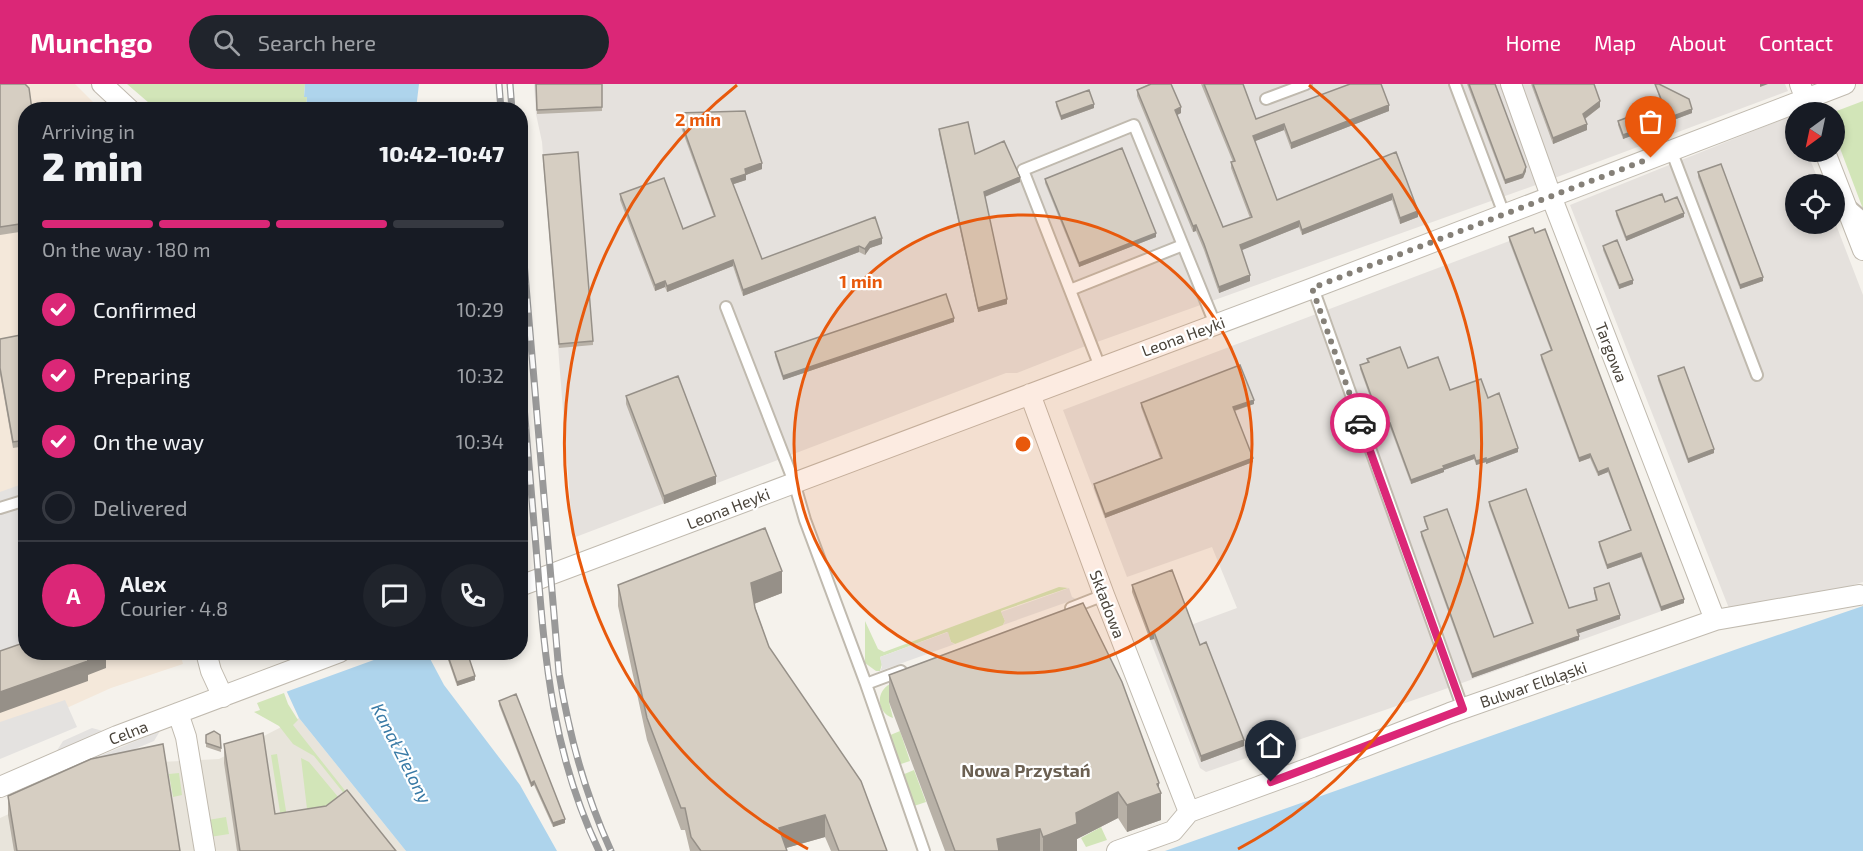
<!DOCTYPE html>
<html lang="en">
<head>
<meta charset="utf-8">
<style>
  :root { --surface:#171b24; --page:#20242c; --text:#f1f3f6; --muted:#9ea1a6; --line:#363941; --accent:#db2777 }
  body { margin:0; font-family:"Exo 2",sans-serif; background:var(--page); color:var(--text); height:100vh; display:flex; flex-direction:column; font-size:22px; white-space:nowrap }
  * { box-sizing:border-box; margin:0 }
  p { font-size:20px; color:var(--muted) }
  .icon { flex:none; width:33px; height:33px; fill:none; stroke:currentColor; stroke-width:2; stroke-linecap:round; stroke-linejoin:round }
  .map { position:relative; flex:1; overflow:hidden }
  .side { position:absolute; left:18px; top:18px; width:510px; height:558px; display:flex; flex-direction:column; background:var(--surface); border-radius:24px; box-shadow:0 3px 9px #0003 }
  .side>* { flex:none }
  .needle { width:39px; rotate:213deg }
  .tools { position:absolute; left:1785px; top:18px; display:grid; gap:12px }
  .tools a { display:grid; place-items:center; width:60px; height:60px; border-radius:50%; background:var(--surface); box-shadow:0 3px 9px #0003; font-size:30px }
  .pin { position:absolute; display:grid; place-items:center; width:51px; height:51px; color:#fff; margin:-62px -26px; border-radius:50% 50% 50% 0; rotate:-45deg; box-shadow:0 0 6px #0007 }
  .pin .icon { rotate:45deg }
  .courier { position:absolute; display:grid; place-items:center; width:60px; height:60px; margin:-30px; border:4px solid #db2777; border-radius:50%; background:#fff; color:#222; box-shadow:0 2px 8px #0007 }
  .headline em { font-style:normal; font-weight:800 }
  .headline div { display:flex; flex-direction:column-reverse }
  .headline { display:flex; align-items:center; justify-content:space-between; height:102px; padding:0 24px }
  h1 { font-size:39px; font-weight:800; line-height:45px }
  .bar { display:grid; grid-template-columns:repeat(4,1fr); gap:9px 6px; align-content:center; height:72px; padding:0 24px }
  .bar i { height:8px; border-radius:4px; background:var(--line) }
  .bar .current { background:var(--accent) }
  .bar p { grid-column:span 4 }
  .line { display:flex; align-items:center; gap:15px; padding:0 24px; border-top:2px solid var(--line) }
  .line div { flex:1 }
  .round { display:grid; place-items:center; flex:none; width:63px; height:63px; border-radius:32px; background:var(--page) }
  ol { padding:0 24px; list-style:none }
  li { display:flex; align-items:center; gap:18px; height:66px }
  li p { margin-inline-start:auto }
  li .icon { padding:6px; border-radius:50%; background:var(--accent); color:#fff; stroke-width:4 }
  li:last-child { color:var(--muted) }
  li i { width:33px; height:33px; border:3px solid var(--line); border-radius:50% }
  header { display:flex; align-items:center; gap:36px; box-sizing:border-box; height:84px; padding:0 30px; background:var(--accent); color:#fff }
  header strong { font-size:28px }
  nav { display:flex; gap:33px; margin-inline-start:auto; font-size:21px }
  .search { width:420px; height:54px; background:var(--page); display:flex; align-items:center; gap:15px; box-sizing:border-box; padding:0 21px; border-radius:33px; color:var(--muted); font-size:22px }
  .map>svg:first-child { display:block }
  .residential { fill:#e8e4db }
  .commercial { fill:#f4e8da }
  .industrial { fill:#e5e1dd }
  .green { fill:#d2e5b8 }
  .parking { fill:#e4e2e0 }
  .water { fill:#aed4ec }
  .pier { fill:#f5f2ec }
  .lines { fill:none; stroke-linecap:round; stroke-linejoin:round }
  .service-casing { stroke:#c0baaf; stroke-width:14 }
  .minor-casing { stroke:#c0baaf; stroke-width:22 }
  .service { stroke:#fff; stroke-width:10 }
  .minor { stroke:#fff; stroke-width:20 }
  .rail-casing { stroke:#999; stroke-width:7 }
  .rail { stroke:#fff; stroke-width:4.5; stroke-dasharray:14; stroke-linecap:butt }
  .wall { fill:#b8b1a7 }
  .shaded-wall { fill:#969088 }
  .building { fill:#d6cec2; stroke:#969088; stroke-width:1.5 }
  .done { stroke:#858078; stroke-width:6; stroke-dasharray:0 10.8 }
  .route { stroke:#db2777; stroke-width:8 }
  .ring { fill:none; stroke:#e8590c; stroke-width:3 }
  .labels { text-anchor:middle; dominant-baseline:central; stroke-width:4.5; stroke-linejoin:round; paint-order:stroke }
  .street-label { font-size:16px; fill:#49433a; stroke:#fff }
  .water-label { font-size:18px; font-style:italic; fill:#387aa6; stroke:#fff }
  .neighbourhood-label { font-size:18px; font-weight:bold; fill:#6b6052; stroke:#fff }
  .centre { fill:#e8590c; stroke:#fff; stroke-width:3 }
  .ring-label { font-size:18px; text-anchor:middle; font-weight:bold; fill:#e8590c; stroke:#fff; stroke-width:4.5; stroke-linejoin:round; paint-order:stroke }
</style>
</head>
<body>
<header>
<strong>Munchgo</strong>
<div class="search"><svg class="icon" aria-label="search" viewBox="0 0 24 24"><circle cx="10" cy="10" r="6"/><path d="M15 15l6 6"/></svg>Search here</div>
<nav><a>Home</a><a>Map</a><a>About</a><a>Contact</a></nav>
</header>
<div class="map">
<svg width="1863" height="767" viewBox="0 0 1863 767">
  <rect width="100%" height="100%" fill="#f5f2ec"/>
  <path class="residential" d="M299 634 406 767H0V734L91 693 161 678 219 675Z"/>
  <path class="commercial" d="M0 0H75L100 25 26 26V568L180 569 183 580 111 604 0 654Z"/>
  <path class="industrial" d="M534 0H1785L1788 7 1533 102 1083 263 1017 289H1006L573 454 542 58 536 30Z
    M1793 31 1795 38 1796 68H1807L1820 100H1796V140L1835 138 1863 211V498L1734 537 1570 121Z
    M1533 148 1535 153 1545 149 1684 519 1434 609 1206 688 1200 684 1150 556 1237 524 1212 463 1127 493 1063 326Z"/>
  <path class="green" d="M127 0H305L304 12 307 13 306 25H156Z
    M1863 17V125L1835 51 1834 28Z
    M1059 503 1068 504 1001 527 1005 537 1003 541 955 560 951 558 947 548 880 573 882 580 880 587H876L865 579V537L878 565 884 568Z
    M987 581 889 618 893 634C877 629 875 608 890 600Z
    M284 609 288 620 298 636 293 641 393 767H390L314 672 293 660 279 642 254 628 260 626 257 619Z
    M900 647 910 677 898 681 888 652Z
    M277 670 287 733 281 734 271 671Z
    M301 674 309 678 339 714 331 721 307 725Z
    M914 686 926 718 914 722 902 691Z
    M179 689 182 711 173 713 169 690Z
    M226 733 229 750 210 753 208 736Z
    M1101 743 1107 756 1086 763 1081 754Z"/>
  <path class="parking" d="M25 399 26 568 0 579V408Z
    M1069 504 1072 513 1076 515 1003 541 1005 537 1001 528Z
    M948 548 951 558 955 560 880 587 882 583 880 573Z
    M65 616 77 643 0 675V638Z
    M92 644 103 647 56 668 63 657Z
    M160 647 154 657 70 692 56 690Z"/>
  <path class="water" d="M305 0H419L416 25 306 26 307 13H304Z
    M1863 522V767H1165L1740 564Z
    M269 569H427L444 601 520 701 557 767H406L299 634Z"/>
  <path class="pier" d="M287 569H393L283 609 269 575Z"/>
  <g class="lines">
    <defs>
      <path id="service" d="M1455 0 1504 130
        M1266 15 1306 0
        M1671 66 1757 291
        M1849 121 1863 133
        M1313 204 1463 625
        M1070 206 1183 161
        M726 223 794 398 805 436 866 600 901 587
        M1100 283 1023 86 1134 41 1215 240
        M0 424 26 416
        M1071 524 1104 511
        M866 600 924 767"/>
      <path id="minor" d="M102 0 130 26
        M1511 0 1551 112 1715 536
        M1800 0 1811 28
        M1825 68 1863 166
        M1030 310 1104 511 1189 728
        M520 502 1313 204 1845 0
        M206 568 211 587 223 613
        M178 629 186 653 205 767
        M0 703 117 652 340 568
        M1117 767 1173 747 1189 728 1312 683 1450 629 1715 536 1859 511"/>
    </defs>
    <use href="#service" class="service-casing"/>
    <use href="#minor" class="minor-casing"/>
    <use href="#service" class="service"/>
    <use href="#minor" class="minor"/>
    <defs>
      <path id="rail" d="M499 0 501 26
        M510 0 512 26
        M520 131 559 589C569 651 585 710 611 767
        M520 275C526 342 531 408 537 475 545 579 553 671 599 767"/>
    </defs>
    <use href="#rail" class="rail-casing"/>
    <use href="#rail" class="rail"/>
  </g>
  <path class="wall" d="M0 0 26 26V147L0 151Z
    M536 0H602V27L537 30Z
    M1149 0H1171L1181 29 1177 31 1223 143 1250 134 1231 84V78H1233L1201 0H1243L1256 35 1389 27 1291 65 1284 46 1255 57 1277 116 1396 68 1418 133 1400 140 1392 116 1302 151 1299 143 1241 166 1250 197 1219 209 1204 166 1196 147 1193 148 1137 12V6Z
    M1467 0H1495L1526 87 1523 94 1505 100Z
    M1531 0H1594L1600 23 1585 35 1587 46 1553 60Z
    M1655 0H1659L1692 29 1623 55 1618 41V37L1662 21Z
    M1056 18 1094 24 1061 36 1056 22Z
    M678 29 762 85 746 91V96L733 100 762 175 882 160 870 164 865 171 859 168 743 212 733 182 667 208 665 203 655 207 620 116V110L683 145 714 133 678 35Z
    M939 45 975 70 1020 98 985 113 1007 220 978 228 939 50Z
    M543 75 593 257V261L559 264Z
    M1698 88 1763 197 1740 205 1698 93Z
    M1045 95 1156 153 1079 183 1045 99Z
    M1665 118 1684 133 1626 157 1616 131V127Z
    M1509 153 1684 519 1661 527 1641 473 1607 485 1599 462V458L1630 446 1608 388 1598 392 1590 374 1579 378 1541 275V271L1551 267 1509 157Z
    M1603 162 1633 200 1619 205 1603 166Z
    M954 238 783 296 775 272V268Z
    M26 250V362L13 364 0 290V255Z
    M1367 275 1408 284 1450 306 1488 314 1518 368 1486 380V378L1476 381 1474 375 1444 386V388L1411 400 1390 343 1382 346 1360 285V281L1367 279Z
    M1658 292 1714 369 1688 379 1658 296Z
    M626 312 716 400 664 420 626 320Z
    M1141 319 1254 320 1235 327 1253 378 1105 434 1094 404V400L1160 374 1141 323Z
    M1489 418 1569 524 1596 516 1594 509V504L1620 535 1578 549 1579 556 1472 594 1421 452V448L1427 445 1424 437V433L1494 553 1532 540 1489 422Z
    M618 501 782 509 754 520 769 563 887 767H831L825 753 786 764 787 767H690L685 746H681L647 656 618 522Z
    M1132 501 1200 561 1244 662 1201 678 1154 555 1150 556 1132 508Z
    M447 569 475 596 457 602 447 573Z
    M889 591 1159 705 1161 736 1127 748 1118 734 1077 755V767H945L889 618Z
    M499 617 565 739 553 743 534 701 531 703 499 621Z
    M206 651H220L221 668 206 663Z
    M224 660 275 730 396 767H237L224 679Z
    M8 712 180 767H14L8 731Z"/>
  <path class="shaded-wall" d="M1760 0H1768L1760 3Z
    M1600 17V23L1583 36V30Z
    M1094 20V24L1061 36V32Z
    M1389 21V27L1291 65V59Z
    M1181 23V29L1175 32V26Z
    M1692 25V29L1623 55V51Z
    M1284 40V46L1253 58V52Z
    M1587 40V46L1553 60V54Z
    M762 79V85L746 91V96L731 101V95L745 85Z
    M1526 83V87L1523 94 1505 100V96Z
    M1020 93V98L984 113V108Z
    M1392 110V116L1302 151V146Z
    M1418 127V133L1400 140V134Z
    M1684 129V133L1626 157V153Z
    M1299 137V143L1240 167V161Z
    M1196 141V147L1193 148V142Z
    M1156 149V153L1079 183V179Z
    M882 154V160L870 164 865 171V165L870 158Z
    M859 162V168L743 212V206Z
    M733 176V182L667 208V202Z
    M1250 191V197L1219 209V203Z
    M1763 193V197L1740 205V201Z
    M1633 196V200L1619 205V201Z
    M665 197V203L655 207V201Z
    M1007 215V220L978 228V224Z
    M954 234V238L783 296V292Z
    M1254 316V320L1233 327V323Z
    M1390 339V343L1382 346V342Z
    M1518 364V368L1486 380V376Z
    M1714 365V369L1688 379V375Z
    M1590 370V374L1579 378V374Z
    M1474 371V375L1444 386V388L1411 400V396L1443 382Z
    M1253 374V378L1105 434V430Z
    M1486 374V378L1476 381V377Z
    M1608 384V388L1598 392V388Z
    M716 392V400L664 420V412Z
    M1641 469V473L1607 485V481Z
    M782 487V509L751 521V499Z
    M1684 515V519L1661 527V523Z
    M1620 531V535L1577 550V546Z
    M1154 548V555L1150 556V550Z
    M1579 552V556L1472 594V590Z
    M91 568H106V584L88 591V597L0 629V608Z
    M475 592V596L457 602V598Z
    M1244 656V662L1201 678V672Z
    M534 697V701L531 703V699Z
    M1159 699V709H1161V736L1127 748V721Z
    M1118 708V734L1077 755V767H1043V753L1076 729Z
    M825 731V753L779 766V744Z
    M565 735V739L553 743V739Z
    M1040 745V767H997V755Z"/>
  <path class="building" d="M0 0H25L29 4 32 26H26V139L0 143Z
    M536 0H602V23L537 26Z
    M1151 0H1171L1181 23 1175 26 1223 143 1252 133 1231 78 1235 77 1204 0H1243L1256 35 1350 0H1381L1389 21 1291 59 1284 40 1253 52 1277 116 1396 68 1418 127 1400 134 1392 110 1302 146 1299 137 1240 161 1250 191 1219 203 1204 160 1196 141 1193 142 1137 6Z
    M1469 0H1495L1526 83 1523 90 1505 96Z
    M1533 0H1594L1600 17 1583 30 1587 40 1553 54Z
    M1655 0H1659L1689 15 1692 25 1623 51 1618 37 1663 20Z
    M1089 6 1094 20 1061 32 1056 18Z
    M745 27 762 79 745 85 746 90 731 95 762 175 875 133 882 154 870 158 865 165 859 162 743 206 733 176 667 202 665 197 655 201 620 110 664 94 683 145 715 132 678 29Z
    M968 38 975 70 1004 57 1020 93 984 108 1007 215 978 224 939 45Z
    M1122 64 1156 149 1079 179 1045 95Z
    M578 68 593 257 559 260 543 71Z
    M1721 80 1763 193 1740 201 1698 88Z
    M1662 110 1665 118 1677 113 1684 129 1626 153 1616 127Z
    M1533 144 1535 149 1545 145 1684 515 1661 523 1641 469 1607 481 1599 458 1631 446 1608 384 1598 388 1590 370 1579 374 1541 271 1552 266 1509 153Z
    M1617 156 1633 196 1619 201 1603 162Z
    M946 210 954 234 783 292 775 268Z
    M26 250V356L13 358 0 284V255Z
    M1400 263 1408 284 1438 273 1450 306 1481 295 1488 314 1499 309 1518 364 1486 376V374L1476 377 1474 371 1443 382 1444 384 1411 396 1390 339 1382 342 1360 281 1369 278 1367 275Z
    M1240 281 1254 316 1233 323 1253 374 1105 430 1094 400 1162 374 1141 319Z
    M1684 283 1714 365 1688 375 1658 292Z
    M678 292 716 392 664 412 626 312Z
    M1526 405 1569 524 1597 516 1594 504 1609 499 1620 531 1577 546 1579 552 1472 590 1421 448 1428 445 1424 433 1447 425 1494 553 1533 539 1489 418Z
    M765 444 782 487 751 499 755 524 769 563 861 697 887 767H839L825 731 779 744 787 767H701L691 753 685 724H681L647 634 618 501Z
    M1172 486 1200 561 1206 558 1244 656 1201 672 1154 548 1150 550 1132 501Z
    M1083 519 1122 598 1159 699 1157 700 1161 709 1127 721 1118 708 1076 729 1077 740 1043 753 1040 745 997 755 999 767H955L889 591Z
    M26 558V568H91L85 571 88 577 0 608V567Z
    M467 568 475 592 457 598 447 569Z
    M516 610 565 735 553 739 534 697 531 699 499 617Z
    M214 647 220 651 221 664 206 659V651Z
    M263 649 275 730 326 722 347 706 396 767H240L224 660Z
    M163 660 180 767H17L8 712 91 675Z"/>
  <g class="lines">
    <path class="done" d="M1360 339 1312 204 1651 74"/>
    <path class="route" d="M1271 698 1463 625 1360 339"/>
  </g>
  <circle cx="1023" cy="360" r="229" fill="#e8590c" fill-opacity=".12"/>
  <g class="ring">
    <circle cx="1023" cy="360" r="229"/>
    <path d="M808 765A459 459 0 0 1 737 1M1309 1A459 459 0 0 1 1238 765"/>
  </g>
  <g class="labels">
    <g class="street-label">
      <text transform="translate(1183 252) rotate(-20)">Leona Heyki</text>
      <text transform="translate(1612 268) rotate(69)">Targowa</text>
      <text transform="translate(728 424) rotate(-21)">Leona Heyki</text>
      <text transform="translate(1108 520) rotate(69)">Składowa</text>
      <text transform="translate(1533 600) rotate(-19)">Bulwar Elbląski</text>
      <text transform="translate(128 648) rotate(-21)">Celna</text>
    </g>
    <g class="water-label">
      <text transform="translate(402 669) rotate(63)">Kanał Zielony</text>
    </g>
    <g class="neighbourhood-label">
      <text x="1026" y="686">Nowa Przystań</text>
    </g>
  </g>
  <circle cx="1023" cy="360" r="9" class="centre"/>
  <g class="ring-label">
    <text x="698" y="42">2 min</text>
    <text x="861" y="204">1 min</text>
  </g>
</svg>
<div class="tools">
<a><svg class="needle" viewBox="-14 -14 28 28"><path d="M0-13l5 13h-10z" fill="#e53935"/><path d="M0 13l5-13h-10z" fill="#9ea1a6"/></svg></a>
<a><svg class="icon" aria-label="locate" viewBox="0 0 24 24"><circle cx="12" cy="12" r="6"/><path d="M12 2v4M12 18v4M2 12h4M18 12h4"/></svg></a>
</div>
<div class="pin" style="left:1651px;top:74px;background:#ea580c"><svg class="icon" aria-label="bag" viewBox="0 0 24 24"><path d="M5 8h14l-1 12H6zM9 8a3 3 0 0 1 6 0"/></svg></div>
<div class="pin" style="left:1271px;top:698px;background:#1f2937"><svg class="icon" aria-label="home" viewBox="0 0 24 24"><path d="M3 11l9-7 9 7M6 9v11h12V9"/></svg></div>
<div class="courier" style="left:1360px;top:339px"><svg class="icon" aria-label="car" viewBox="0 0 24 24"><path d="M5 17H2v-5l4-1 3-4h7l3 4 3 1v5h-3M9 17h6M6 11h13"/><circle cx="7" cy="17" r="2"/><circle cx="17" cy="17" r="2"/></svg></div>
<section class="side">
<div class="headline"><div><h1>2 min</h1><p>Arriving in</p></div><em>10:42–10:47</em></div>
<div class="bar"><i class="current"></i><i class="current"></i><i class="current"></i><i></i><p>On the way · 180 m</p></div>
<ol>
<li><svg class="icon" aria-label="check" viewBox="0 0 24 24"><path d="M5 12l5 5 9-10"/></svg>Confirmed<p>10:29</p></li>
<li><svg class="icon" aria-label="check" viewBox="0 0 24 24"><path d="M5 12l5 5 9-10"/></svg>Preparing<p>10:32</p></li>
<li><svg class="icon" aria-label="check" viewBox="0 0 24 24"><path d="M5 12l5 5 9-10"/></svg>On the way<p>10:34</p></li>
<li><i></i>Delivered</li>
</ol>
<div class="line" style="height:108px"><b class="round" style="background:var(--accent);color:#fff">A</b><div><b>Alex</b><p>Courier · 4.8</p></div><a class="round"><svg class="icon" aria-label="chat" viewBox="0 0 24 24"><path d="M4 5h16v11H9l-5 4z"/></svg></a><a class="round"><svg class="icon" aria-label="phone" viewBox="0 0 24 24"><path d="M5 4h4l2 5-3 2q2 4 5 5l2-3 5 2v4C11 20 4 13 5 4z"/></svg></a></div>
</section>
</div>
</body>
</html>
